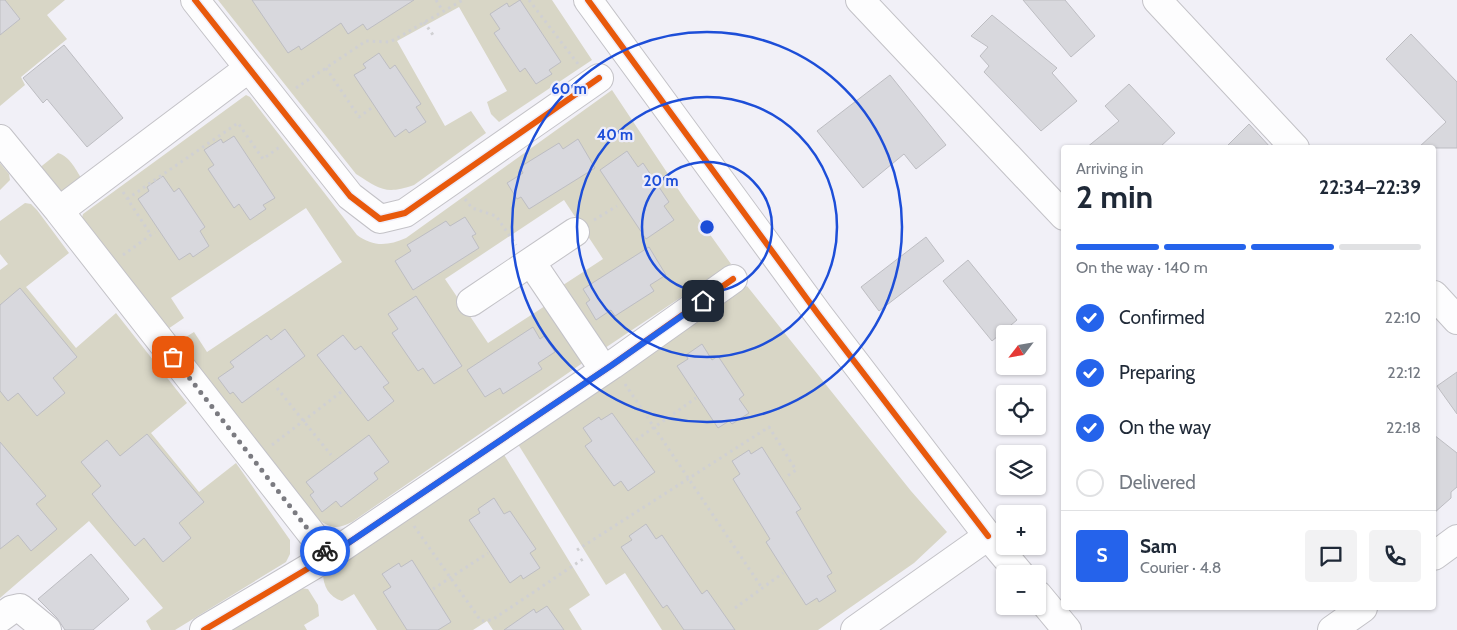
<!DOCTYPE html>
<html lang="en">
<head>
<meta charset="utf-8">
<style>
  :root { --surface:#fff; --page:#f2f2f3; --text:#1f2937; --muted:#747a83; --line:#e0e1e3; --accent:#2563eb }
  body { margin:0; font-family:Cabin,sans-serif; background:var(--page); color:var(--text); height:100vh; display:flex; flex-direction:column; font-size:19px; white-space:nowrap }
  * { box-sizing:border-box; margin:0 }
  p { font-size:16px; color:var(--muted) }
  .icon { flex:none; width:28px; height:28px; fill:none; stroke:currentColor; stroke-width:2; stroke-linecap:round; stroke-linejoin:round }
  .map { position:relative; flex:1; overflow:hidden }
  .sheet { position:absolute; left:1061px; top:145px; width:375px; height:465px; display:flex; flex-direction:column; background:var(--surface); border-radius:5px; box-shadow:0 1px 4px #0004 }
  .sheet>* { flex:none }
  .needle { width:32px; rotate:239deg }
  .fabs { position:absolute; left:996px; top:325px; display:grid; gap:10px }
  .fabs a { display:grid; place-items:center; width:50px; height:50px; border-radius:5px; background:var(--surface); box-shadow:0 1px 4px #0004; font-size:25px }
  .pin { position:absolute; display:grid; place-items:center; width:42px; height:42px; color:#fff; margin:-21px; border-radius:10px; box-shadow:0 2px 8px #0006 }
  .courier { position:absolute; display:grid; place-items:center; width:50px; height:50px; margin:-25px; border:4px solid #2563eb; border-radius:50%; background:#fff; color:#222; box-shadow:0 1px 6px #0007 }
  .head em { font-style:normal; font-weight:700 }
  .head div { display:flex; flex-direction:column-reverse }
  .head { display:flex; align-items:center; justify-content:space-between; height:85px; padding:0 15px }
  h1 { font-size:32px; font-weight:700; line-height:38px }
  .bar { display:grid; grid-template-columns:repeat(4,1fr); gap:8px 5px; align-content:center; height:60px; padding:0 15px }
  .bar i { height:6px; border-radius:4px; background:var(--line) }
  .bar .current { background:var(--accent) }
  .bar p { grid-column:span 4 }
  .line { display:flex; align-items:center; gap:12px; padding:0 15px; border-top:1px solid var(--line) }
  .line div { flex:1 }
  .round { display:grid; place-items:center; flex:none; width:52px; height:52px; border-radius:5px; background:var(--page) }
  ol { padding:0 15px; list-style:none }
  li { display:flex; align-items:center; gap:15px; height:55px }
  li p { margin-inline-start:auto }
  li .icon { padding:5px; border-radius:50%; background:var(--accent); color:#fff; stroke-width:4 }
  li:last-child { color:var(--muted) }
  li i { width:28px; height:28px; border:2px solid var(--line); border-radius:50% }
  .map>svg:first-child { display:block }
  .green { fill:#d8d6c6 }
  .building { fill:#d8d8dd; stroke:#bdbdc2 }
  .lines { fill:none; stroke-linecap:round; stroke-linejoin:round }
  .minor-casing { stroke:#c3c2c7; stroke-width:30 }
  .path { stroke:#d0d0d3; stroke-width:3; stroke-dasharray:2.5 4; stroke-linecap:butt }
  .minor { stroke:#fdfdfe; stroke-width:28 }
  .cycleway-casing { stroke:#eeedfa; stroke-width:9 }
  .cycleway { stroke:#e8590c; stroke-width:6 }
  .done { stroke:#7b7b81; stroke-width:5; stroke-dasharray:0 9 }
  .route { stroke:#2563eb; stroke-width:6 }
  .ring { fill:none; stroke:#1d4ed8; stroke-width:2.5 }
  .centre { fill:#1d4ed8; stroke:#eeedfa; stroke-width:2.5 }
  .ring-label { font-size:15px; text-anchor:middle; font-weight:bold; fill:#1d4ed8; stroke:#eeedfa; stroke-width:4.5; stroke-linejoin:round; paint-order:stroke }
</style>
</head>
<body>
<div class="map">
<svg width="1457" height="630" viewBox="0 0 1457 630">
  <rect width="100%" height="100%" fill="#f1f0f7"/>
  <path class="green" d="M0 0H65L47 15 67 39 21 77 25 85 0 106Z
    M218 0H552L592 60 499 122 491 114 487 102 507 91 459 7 397 41 445 126 471 111 486 133 414 185C385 195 380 189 356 174Z
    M612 90 684 198 731 264 599 352 557 289 603 259 564 200 445 279 488 343 545 306 584 362 352 522C334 531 329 527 313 516L176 343 194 332 207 352 342 262 306 208 171 298 184 318 165 331 81 221 83 214 246 95 250 97 357 235C373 247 388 246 406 238Z
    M58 153C70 156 77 172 83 181L62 199 38 169Z
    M0 163 9 174 10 180 0 190Z
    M25 203 31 204 37 210 69 253 26 287 76 348 116 313 187 403 151 433 199 492 236 463 290 540V554L286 562 175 630H151L146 621 163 608 89 521 0 598V270L8 264 0 254V221Z
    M747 286 911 491 947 532 914 563 818 630H662L625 573 606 585 516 441Z
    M503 453 590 595 569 609 582 630H493L487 621 473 630H377L354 594 342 601C329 597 323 586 323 573L423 510Z
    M300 588 308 589 318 605 319 616 304 625 307 630H229Z"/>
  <path class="building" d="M0 0H5L20 19 0 35Z
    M252 0H414L367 30 363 24 348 34 341 23 301 50 299 46 288 53Z
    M520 0 561 62 549 70 552 74 536 84 525 68 520 72 494 33 500 29 490 14 507 3 509 7Z
    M1023 0H1065L1095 36 1071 57Z
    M992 15 1057 68 1052 73 1077 101 1041 131 984 72 989 66 980 56 988 47 971 36Z
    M1411 34 1457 82V148H1418L1446 122 1386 59Z
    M64 45 123 118 87 147 47 99 43 103 23 78Z
    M379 53 390 69 395 65 421 104 416 107 426 122 409 133 406 129 395 137 354 75 366 68 363 64Z
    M890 75 946 145 916 169 904 154 863 188 817 131Z
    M1129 84 1175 133 1159 148H1086L1119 121 1105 106Z
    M1249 124 1271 148H1225Z
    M234 136 275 198 263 205 266 209 250 220 239 204 234 208 208 169 214 165 204 150 221 139 223 143Z
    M578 139 595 168 529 209 521 197 517 199 507 183 523 173 520 167 559 143 563 149Z
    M627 151 638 167 643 163 669 202 664 206 674 220 646 239 600 170Z
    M163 176 174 192 179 188 205 227 200 231 209 246 193 257 190 253 179 260 138 199 149 191 147 187Z
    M465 217 476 234 472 236 479 248 413 290 395 261 411 251 407 245 446 221 450 226Z
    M926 237 944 261 879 311 861 287Z
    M649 247 666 275 650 285 654 291 615 316 611 310 596 320 586 303 590 300 583 289Z
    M968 260 1017 320 992 341 943 281Z
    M20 288 77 357 53 378 65 393 37 416 18 393 8 401 0 391V305Z
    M416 296 462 366 434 384 423 368 418 371 392 333 398 329 388 314Z
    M533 327 540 339 544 336 555 352 538 363 542 369 503 394 500 388 485 397 467 370Z
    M285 329 305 356 242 403 233 392 230 394 218 378 234 367 230 362 267 335 271 340Z
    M343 335 355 350 361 346 389 383 383 387 394 401 368 421 317 355Z
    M702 344 712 360 718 356 744 395 739 399 749 413 732 424 729 421 718 428 677 366 688 359 686 355Z
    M1457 372V414L1437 386Z
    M612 413 655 472 628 491 621 481 614 486 585 446 592 441 583 428 599 417 601 420Z
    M147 434 204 502 179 523 191 538 163 562 144 538 135 546 113 520 92 494 101 486 81 462 107 440 120 456Z
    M369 435 389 462 374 473 378 479 341 507 336 501 322 512 310 495 314 492 306 482Z
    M1434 435 1457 453V487L1451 492V498L1434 513Z
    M0 442 46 496 36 504 57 529 31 551 18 535 0 549Z
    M762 447 801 509 796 512 832 573 827 576 836 591 819 602 817 598 806 605 766 542 770 539 733 479 740 474 732 461 749 450 751 454Z
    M494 498 504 514 510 511 536 549 530 553 540 568 523 579 521 575 510 583 469 520 480 513 478 509Z
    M646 524 656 539 662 535 702 594 707 590 735 630H684L667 605 663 608 621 547 632 540 629 536Z
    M91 554 129 599 93 630H65L57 618 38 599Z
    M412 560 451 622 438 630H407L383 592 391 587 382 574 399 563 401 567Z
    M547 606 564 630H504L534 609 536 613Z"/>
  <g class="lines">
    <defs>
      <path id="minor" d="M195 0 350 196 380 219 405 213 599 78
        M588 0 818 314 988 536
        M860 0 1064 216
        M1157 0 1295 148
        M0 139 59 211 329 556
        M59 211 249 68
        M531 262 604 370
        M1434 295 1457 320
        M471 302 575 232
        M1434 556 1457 539
        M1038 595 1067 630
        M0 618 11 610 20 608 47 630
        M204 630 329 556 612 365 733 279
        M855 630 988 536 1020 574
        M1332 630 1363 608"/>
    </defs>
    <use href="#minor" class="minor-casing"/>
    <path class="path" d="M436 0 443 11
      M529 0 578 64
      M424 22 433 35
      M326 68 359 117 373 107
      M296 88 366 41 390 42 463 0
      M123 192 151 235
      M127 199 238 123 263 159 281 146
      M465 199 472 208 496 216 516 245
      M594 220 617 206
      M123 255 155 232
      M625 384 762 588
      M277 388 331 455
      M636 440 696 398
      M272 445 341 392
      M414 526 481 621 492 620 583 559
      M577 550 769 427 796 470 786 477
      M433 589 488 553
      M735 608 783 573"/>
    <use href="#minor" class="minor"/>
    <defs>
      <path id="cycleway" d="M195 0 350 196 380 219 405 213 599 78
        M588 0 818 314 988 536
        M204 630 329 556 612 365 733 279"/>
    </defs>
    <use href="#cycleway" class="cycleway-casing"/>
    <use href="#cycleway" class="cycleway"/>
  </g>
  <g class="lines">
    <path class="done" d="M173 357 325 551"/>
    <path class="route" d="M325 551 329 556 612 365 703 301"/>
  </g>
  <g class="ring">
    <circle cx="707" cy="227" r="65"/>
    <circle cx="707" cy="227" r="130"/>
    <circle cx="707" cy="227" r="195"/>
  </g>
  <circle cx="707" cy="227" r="8" class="centre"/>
  <g class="ring-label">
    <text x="569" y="94">60 m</text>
    <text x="615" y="140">40 m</text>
    <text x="661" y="186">20 m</text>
  </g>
</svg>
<div class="fabs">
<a><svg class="needle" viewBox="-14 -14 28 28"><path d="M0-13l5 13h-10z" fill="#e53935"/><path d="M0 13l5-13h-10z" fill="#747a83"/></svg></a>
<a><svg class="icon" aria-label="locate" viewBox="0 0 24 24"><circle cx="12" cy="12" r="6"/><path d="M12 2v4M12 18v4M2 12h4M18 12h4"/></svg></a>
<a><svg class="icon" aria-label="layers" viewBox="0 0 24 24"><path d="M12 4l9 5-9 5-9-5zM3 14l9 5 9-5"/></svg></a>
<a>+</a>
<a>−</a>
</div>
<div class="pin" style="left:173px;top:357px;background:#ea580c"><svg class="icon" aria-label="bag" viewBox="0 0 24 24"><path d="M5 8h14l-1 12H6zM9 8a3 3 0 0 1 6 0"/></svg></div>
<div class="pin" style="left:703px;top:301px;background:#1f2937"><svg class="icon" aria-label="home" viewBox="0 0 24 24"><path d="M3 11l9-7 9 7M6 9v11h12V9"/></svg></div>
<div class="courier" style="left:325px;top:551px"><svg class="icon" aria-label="bike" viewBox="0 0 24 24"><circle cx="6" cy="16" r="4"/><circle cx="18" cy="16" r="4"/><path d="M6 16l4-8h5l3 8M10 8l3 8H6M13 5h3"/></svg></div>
<section class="sheet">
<div class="head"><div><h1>2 min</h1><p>Arriving in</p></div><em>22:34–22:39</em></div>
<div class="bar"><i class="current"></i><i class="current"></i><i class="current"></i><i></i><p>On the way · 140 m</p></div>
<ol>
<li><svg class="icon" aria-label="check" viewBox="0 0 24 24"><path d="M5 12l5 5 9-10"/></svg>Confirmed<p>22:10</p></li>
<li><svg class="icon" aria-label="check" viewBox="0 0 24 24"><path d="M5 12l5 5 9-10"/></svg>Preparing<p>22:12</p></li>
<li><svg class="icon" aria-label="check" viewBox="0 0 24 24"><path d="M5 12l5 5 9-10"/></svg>On the way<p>22:18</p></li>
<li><i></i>Delivered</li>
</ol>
<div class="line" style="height:90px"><b class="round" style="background:var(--accent);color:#fff">S</b><div><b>Sam</b><p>Courier · 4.8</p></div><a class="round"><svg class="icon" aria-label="chat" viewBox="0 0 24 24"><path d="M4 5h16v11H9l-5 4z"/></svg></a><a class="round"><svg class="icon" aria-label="phone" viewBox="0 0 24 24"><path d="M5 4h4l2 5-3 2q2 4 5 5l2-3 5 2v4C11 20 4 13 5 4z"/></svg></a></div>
</section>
</div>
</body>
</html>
